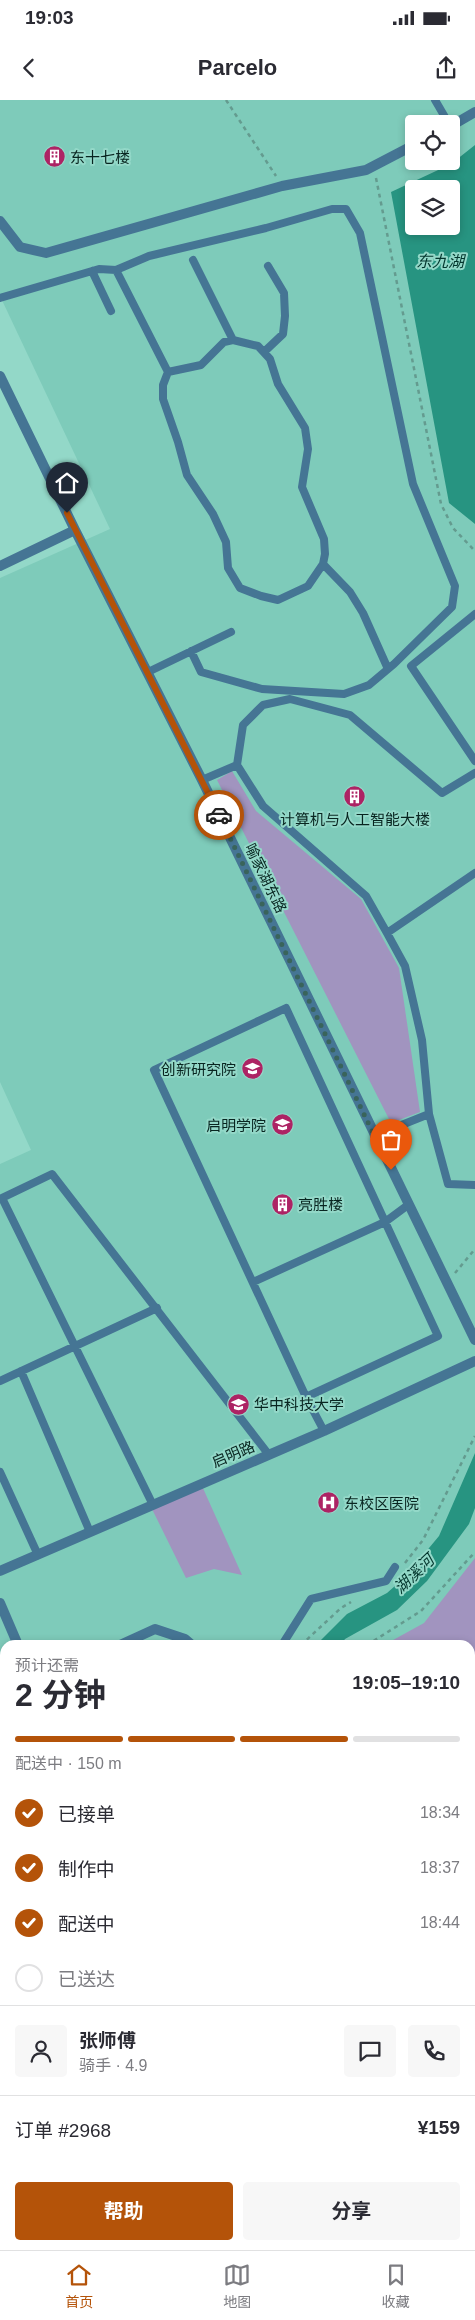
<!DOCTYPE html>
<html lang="zh">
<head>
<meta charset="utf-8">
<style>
  :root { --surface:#fff; --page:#f7f7f7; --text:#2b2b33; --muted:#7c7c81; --line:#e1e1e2; --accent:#b45309 }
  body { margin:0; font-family:Helvetica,"Noto Sans SC",sans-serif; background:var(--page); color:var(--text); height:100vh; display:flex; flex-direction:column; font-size:19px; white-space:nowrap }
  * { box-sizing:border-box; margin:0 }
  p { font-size:16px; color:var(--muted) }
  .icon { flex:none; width:28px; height:28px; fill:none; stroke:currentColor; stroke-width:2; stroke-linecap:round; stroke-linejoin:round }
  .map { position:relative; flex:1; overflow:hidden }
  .panel { position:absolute; left:0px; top:1540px; width:475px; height:610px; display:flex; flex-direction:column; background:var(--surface); border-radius:15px 15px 0 0; box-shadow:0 2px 8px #0003 }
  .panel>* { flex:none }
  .tools { position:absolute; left:405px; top:15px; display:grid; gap:10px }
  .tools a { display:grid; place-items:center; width:55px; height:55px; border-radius:5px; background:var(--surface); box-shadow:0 2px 8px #0003; font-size:25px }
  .pin { position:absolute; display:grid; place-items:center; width:42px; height:42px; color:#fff; margin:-51px -21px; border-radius:50% 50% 50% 0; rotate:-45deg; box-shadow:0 0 5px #0007 }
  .pin .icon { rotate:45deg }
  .courier { position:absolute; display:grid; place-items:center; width:50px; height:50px; margin:-25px; border:4px solid #b45309; border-radius:50%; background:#fff; color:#222; box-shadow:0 1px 6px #0007 }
  .overview em { font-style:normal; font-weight:700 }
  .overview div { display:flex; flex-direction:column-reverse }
  .overview { display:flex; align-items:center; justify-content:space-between; height:85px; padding:0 15px }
  h1 { font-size:32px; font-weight:700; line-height:38px }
  .bar { display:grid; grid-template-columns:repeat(4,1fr); gap:8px 5px; align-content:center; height:60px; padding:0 15px }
  .bar i { height:6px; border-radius:4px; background:var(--line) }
  .bar .active { background:var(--accent) }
  .bar p { grid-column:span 4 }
  .line { display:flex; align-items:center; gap:12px; padding:0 15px; border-top:1px solid var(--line) }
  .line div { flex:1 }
  .round { display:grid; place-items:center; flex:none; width:52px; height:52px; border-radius:5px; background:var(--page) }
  ol { padding:0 15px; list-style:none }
  li { display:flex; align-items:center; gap:15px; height:55px }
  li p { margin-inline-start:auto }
  li .icon { padding:5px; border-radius:50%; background:var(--accent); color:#fff; stroke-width:4 }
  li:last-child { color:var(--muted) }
  li i { width:28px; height:28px; border:2px solid var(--line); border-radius:50% }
  .cta { display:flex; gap:10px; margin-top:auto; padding:10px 15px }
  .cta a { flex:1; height:58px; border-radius:5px; background:var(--accent); color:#fff; font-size:20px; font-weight:700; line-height:58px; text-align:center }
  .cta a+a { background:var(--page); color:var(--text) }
  .status { display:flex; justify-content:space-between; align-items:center; height:35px; padding:0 25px; background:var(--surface); direction:ltr }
  .status svg { height:14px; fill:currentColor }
  header { display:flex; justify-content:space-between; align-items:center; height:65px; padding:0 15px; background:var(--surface); font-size:22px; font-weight:700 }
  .dock { display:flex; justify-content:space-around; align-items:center; height:70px; border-top:1px solid var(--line); background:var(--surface); font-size:14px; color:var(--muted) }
  .dock a { display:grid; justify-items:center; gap:2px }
  .dock .active { color:var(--accent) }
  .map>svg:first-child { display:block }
  .built { fill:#7ecbba; fill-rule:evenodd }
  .green { fill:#a194bf }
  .water { fill:#279481; fill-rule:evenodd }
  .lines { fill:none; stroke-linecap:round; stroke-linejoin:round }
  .path { stroke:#649b8f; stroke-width:2.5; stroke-dasharray:4 4; stroke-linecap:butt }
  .lane { stroke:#457594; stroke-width:8 }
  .street { stroke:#457594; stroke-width:10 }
  .done { stroke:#39645b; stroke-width:5; stroke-dasharray:0 9 }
  .route { stroke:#b45309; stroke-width:6 }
  .labels { text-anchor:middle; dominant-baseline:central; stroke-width:4; stroke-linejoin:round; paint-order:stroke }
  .poi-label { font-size:15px; fill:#082520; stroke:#93d8c8; text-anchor:start }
  .street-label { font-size:15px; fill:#082520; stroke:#93d8c8 }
  .water-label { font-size:16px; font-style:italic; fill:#03352d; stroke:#93d8c8 }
</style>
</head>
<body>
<div class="status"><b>19:03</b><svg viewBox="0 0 49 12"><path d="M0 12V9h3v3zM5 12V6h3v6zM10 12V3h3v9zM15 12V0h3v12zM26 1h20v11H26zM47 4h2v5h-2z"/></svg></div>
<header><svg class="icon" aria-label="back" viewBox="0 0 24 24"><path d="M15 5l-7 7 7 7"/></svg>Parcelo<svg class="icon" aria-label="share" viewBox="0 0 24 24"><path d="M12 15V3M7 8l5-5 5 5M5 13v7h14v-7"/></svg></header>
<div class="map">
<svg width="475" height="2150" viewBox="0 0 475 2150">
  <rect width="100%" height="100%" fill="#93d8c8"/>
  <path class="built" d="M0 0H475V1917L470 1923V1545H5V2145H270L266 2150H1L0 2147V1064L31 1050 0 982V478L110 429 0 196ZM414 24H451V61H414ZM414 89H451V126H414Z"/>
  <path class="green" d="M232 671 256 711 361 799 399 868 420 1012 391 1023 217 680Z
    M202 1386 242 1475 214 1469 186 1478 152 1409Z
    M475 1458V1568L470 1572V1545H384L424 1523Z
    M475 1968V2150H309L314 2145H470V1974Z"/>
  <path class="water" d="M475 45V424L449 403 391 92 451 64ZM414 89H451V126H414Z
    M475 1353V1408L469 1424 427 1481 397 1510 345 1539 341 1545H316L347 1514 387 1493 404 1478 439 1436Z
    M5 1965V1985L0 1989V1969Z"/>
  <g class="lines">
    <path class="path" d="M226 0 276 76
      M376 78 441 404 453 428 475 451
      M455 1173 475 1149
      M405 1463 423 1440 475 1336
      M301 1545 341 1508 351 1502
      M367 1545 421 1511 475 1452"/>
    <path class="lane" d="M435 0 449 24
      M193 160 233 240
      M116 170 149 156 266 128 332 109H346L360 133 413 384 455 486 452 507 394 564 369 585 344 594 262 589 201 572 191 551
      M92 171 111 211
      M0 198 99 169 116 170 168 272
      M233 240 258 246 270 259 278 284 305 328 308 349 302 387 324 439 325 454 323 464 308 486 278 500 261 496 240 488 228 468 226 442 213 414 187 375 178 342 163 299V285L168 272 201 265 224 242Z
      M264 252 283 234 285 216 284 193 268 166
      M323 464 350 492 363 513 388 569
      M475 514 411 566 475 661
      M148 572 231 532
      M237 665 243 625 263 605 290 599 350 615 442 693 475 673
      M202 680 237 665 263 706 366 796 387 833 405 866 422 940 429 1014 374 1036
      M387 833 475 773
      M286 908 438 1236 306 1297 154 970Z
      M429 1014 448 1084 475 1085
      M2 1098 153 1405
      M0 1099 52 1074 269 1355
      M253 1182 385 1122 408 1105
      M21 1271 90 1432
      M0 1281 157 1208
      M306 1297 324 1331
      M0 1372 38 1455
      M282 1545 311 1499 386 1481 395 1467
      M0 1718 5 1716
      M470 1884 475 1878
      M470 2100 475 2094
      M0 2103 5 2114
      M20 2145 22 2150
      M128 2150 133 2145
      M427 2150 431 2145"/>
    <path class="street" d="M451 26 475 12
      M0 121 20 147 46 153 282 86 366 70 414 45
      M0 276 75 430 202 680 475 1240
      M0 466 75 430
      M0 1471 324 1331 475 1261
      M0 1503 18 1545
      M120 1545 155 1529 185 1539 192 1545
      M470 1600 475 1597
      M0 1827 5 1824
      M470 1941 475 1935
      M292 2150 296 2145"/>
  </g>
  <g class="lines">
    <path class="done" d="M219 715 391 1070"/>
    <path class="route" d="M67 413 219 715"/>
  </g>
  <defs>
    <symbol id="building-disc" viewBox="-11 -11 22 22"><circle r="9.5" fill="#ad2364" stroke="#93d8c8"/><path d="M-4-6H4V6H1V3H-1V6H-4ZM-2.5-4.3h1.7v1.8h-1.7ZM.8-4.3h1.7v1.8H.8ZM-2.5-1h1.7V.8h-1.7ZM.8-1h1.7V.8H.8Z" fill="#fff"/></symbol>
    <symbol id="university-disc" viewBox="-11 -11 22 22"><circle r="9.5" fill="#ad2364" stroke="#93d8c8"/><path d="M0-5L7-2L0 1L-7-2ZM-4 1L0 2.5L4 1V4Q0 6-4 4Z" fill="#fff"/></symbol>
    <symbol id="hospital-disc" viewBox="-11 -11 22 22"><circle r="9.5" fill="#ad2364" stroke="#93d8c8"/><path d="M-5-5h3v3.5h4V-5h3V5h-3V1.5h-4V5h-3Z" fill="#fff"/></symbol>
  </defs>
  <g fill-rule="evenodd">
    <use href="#building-disc" x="42" y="44" width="25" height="25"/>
    <use href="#building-disc" x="342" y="684" width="25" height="25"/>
    <use href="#university-disc" x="240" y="956" width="25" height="25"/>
    <use href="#university-disc" x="270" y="1012" width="25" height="25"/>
    <use href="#building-disc" x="270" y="1092" width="25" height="25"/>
    <use href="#university-disc" x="226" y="1292" width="25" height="25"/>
    <use href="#hospital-disc" x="316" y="1390" width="25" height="25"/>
  </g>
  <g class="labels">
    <g class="poi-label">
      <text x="70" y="57">东十七楼</text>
      <text x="355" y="719" text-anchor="middle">计算机与人工智能大楼</text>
      <text x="236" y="969" text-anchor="end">创新研究院</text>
      <text x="266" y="1025" text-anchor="end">启明学院</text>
      <text x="298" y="1104">亮胜楼</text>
      <text x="254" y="1304">华中科技大学</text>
      <text x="344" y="1403">东校区医院</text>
    </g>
    <g class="street-label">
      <text transform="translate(266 778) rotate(64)">喻家湖东路</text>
      <text transform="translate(233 1354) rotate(-23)">启明路</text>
    </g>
    <g class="water-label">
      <text x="440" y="161">东九湖</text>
      <text transform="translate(414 1474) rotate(-43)">湖溪河</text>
    </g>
  </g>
</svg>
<div class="tools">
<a><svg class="icon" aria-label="locate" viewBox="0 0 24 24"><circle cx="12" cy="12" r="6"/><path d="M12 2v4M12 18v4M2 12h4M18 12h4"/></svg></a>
<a><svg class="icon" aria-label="layers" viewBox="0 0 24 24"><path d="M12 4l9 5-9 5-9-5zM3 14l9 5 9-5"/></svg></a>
</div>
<div class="pin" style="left:391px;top:1070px;background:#ea580c"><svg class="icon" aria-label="bag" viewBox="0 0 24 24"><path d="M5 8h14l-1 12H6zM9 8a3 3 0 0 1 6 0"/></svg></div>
<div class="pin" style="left:67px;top:413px;background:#1f2937"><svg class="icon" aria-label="home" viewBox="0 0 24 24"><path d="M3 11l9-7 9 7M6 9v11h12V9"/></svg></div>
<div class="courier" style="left:219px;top:715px"><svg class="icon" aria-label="car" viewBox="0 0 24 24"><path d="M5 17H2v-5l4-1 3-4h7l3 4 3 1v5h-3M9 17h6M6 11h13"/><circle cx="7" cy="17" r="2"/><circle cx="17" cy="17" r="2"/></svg></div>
<section class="panel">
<div class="overview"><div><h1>2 分钟</h1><p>预计还需</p></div><em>19:05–19:10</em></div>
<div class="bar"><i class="active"></i><i class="active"></i><i class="active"></i><i></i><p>配送中 · 150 m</p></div>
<ol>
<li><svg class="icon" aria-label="check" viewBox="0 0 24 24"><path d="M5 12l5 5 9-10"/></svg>已接单<p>18:34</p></li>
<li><svg class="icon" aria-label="check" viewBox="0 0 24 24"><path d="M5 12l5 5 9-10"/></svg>制作中<p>18:37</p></li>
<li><svg class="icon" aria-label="check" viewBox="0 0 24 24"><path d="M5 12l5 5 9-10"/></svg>配送中<p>18:44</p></li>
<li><i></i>已送达</li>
</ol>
<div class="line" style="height:90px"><a class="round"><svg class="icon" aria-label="person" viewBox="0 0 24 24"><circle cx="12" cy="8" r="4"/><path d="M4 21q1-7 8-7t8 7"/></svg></a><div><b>张师傅</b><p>骑手 · 4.9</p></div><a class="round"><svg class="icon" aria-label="chat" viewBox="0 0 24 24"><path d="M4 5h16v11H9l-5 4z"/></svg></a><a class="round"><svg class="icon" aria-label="phone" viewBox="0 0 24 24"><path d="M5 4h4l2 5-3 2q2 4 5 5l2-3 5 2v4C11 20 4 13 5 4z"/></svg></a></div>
<div class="line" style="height:65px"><div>订单 #2968</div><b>¥159</b></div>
<div class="cta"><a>帮助</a><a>分享</a></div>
</section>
</div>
<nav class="dock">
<a class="active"><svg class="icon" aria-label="home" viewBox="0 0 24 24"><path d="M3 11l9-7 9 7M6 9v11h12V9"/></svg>首页</a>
<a><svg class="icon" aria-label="map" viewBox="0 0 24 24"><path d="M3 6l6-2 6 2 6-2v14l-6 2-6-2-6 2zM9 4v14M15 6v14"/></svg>地图</a>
<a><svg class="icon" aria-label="saved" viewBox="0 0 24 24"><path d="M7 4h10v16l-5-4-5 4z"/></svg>收藏</a>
</nav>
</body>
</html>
